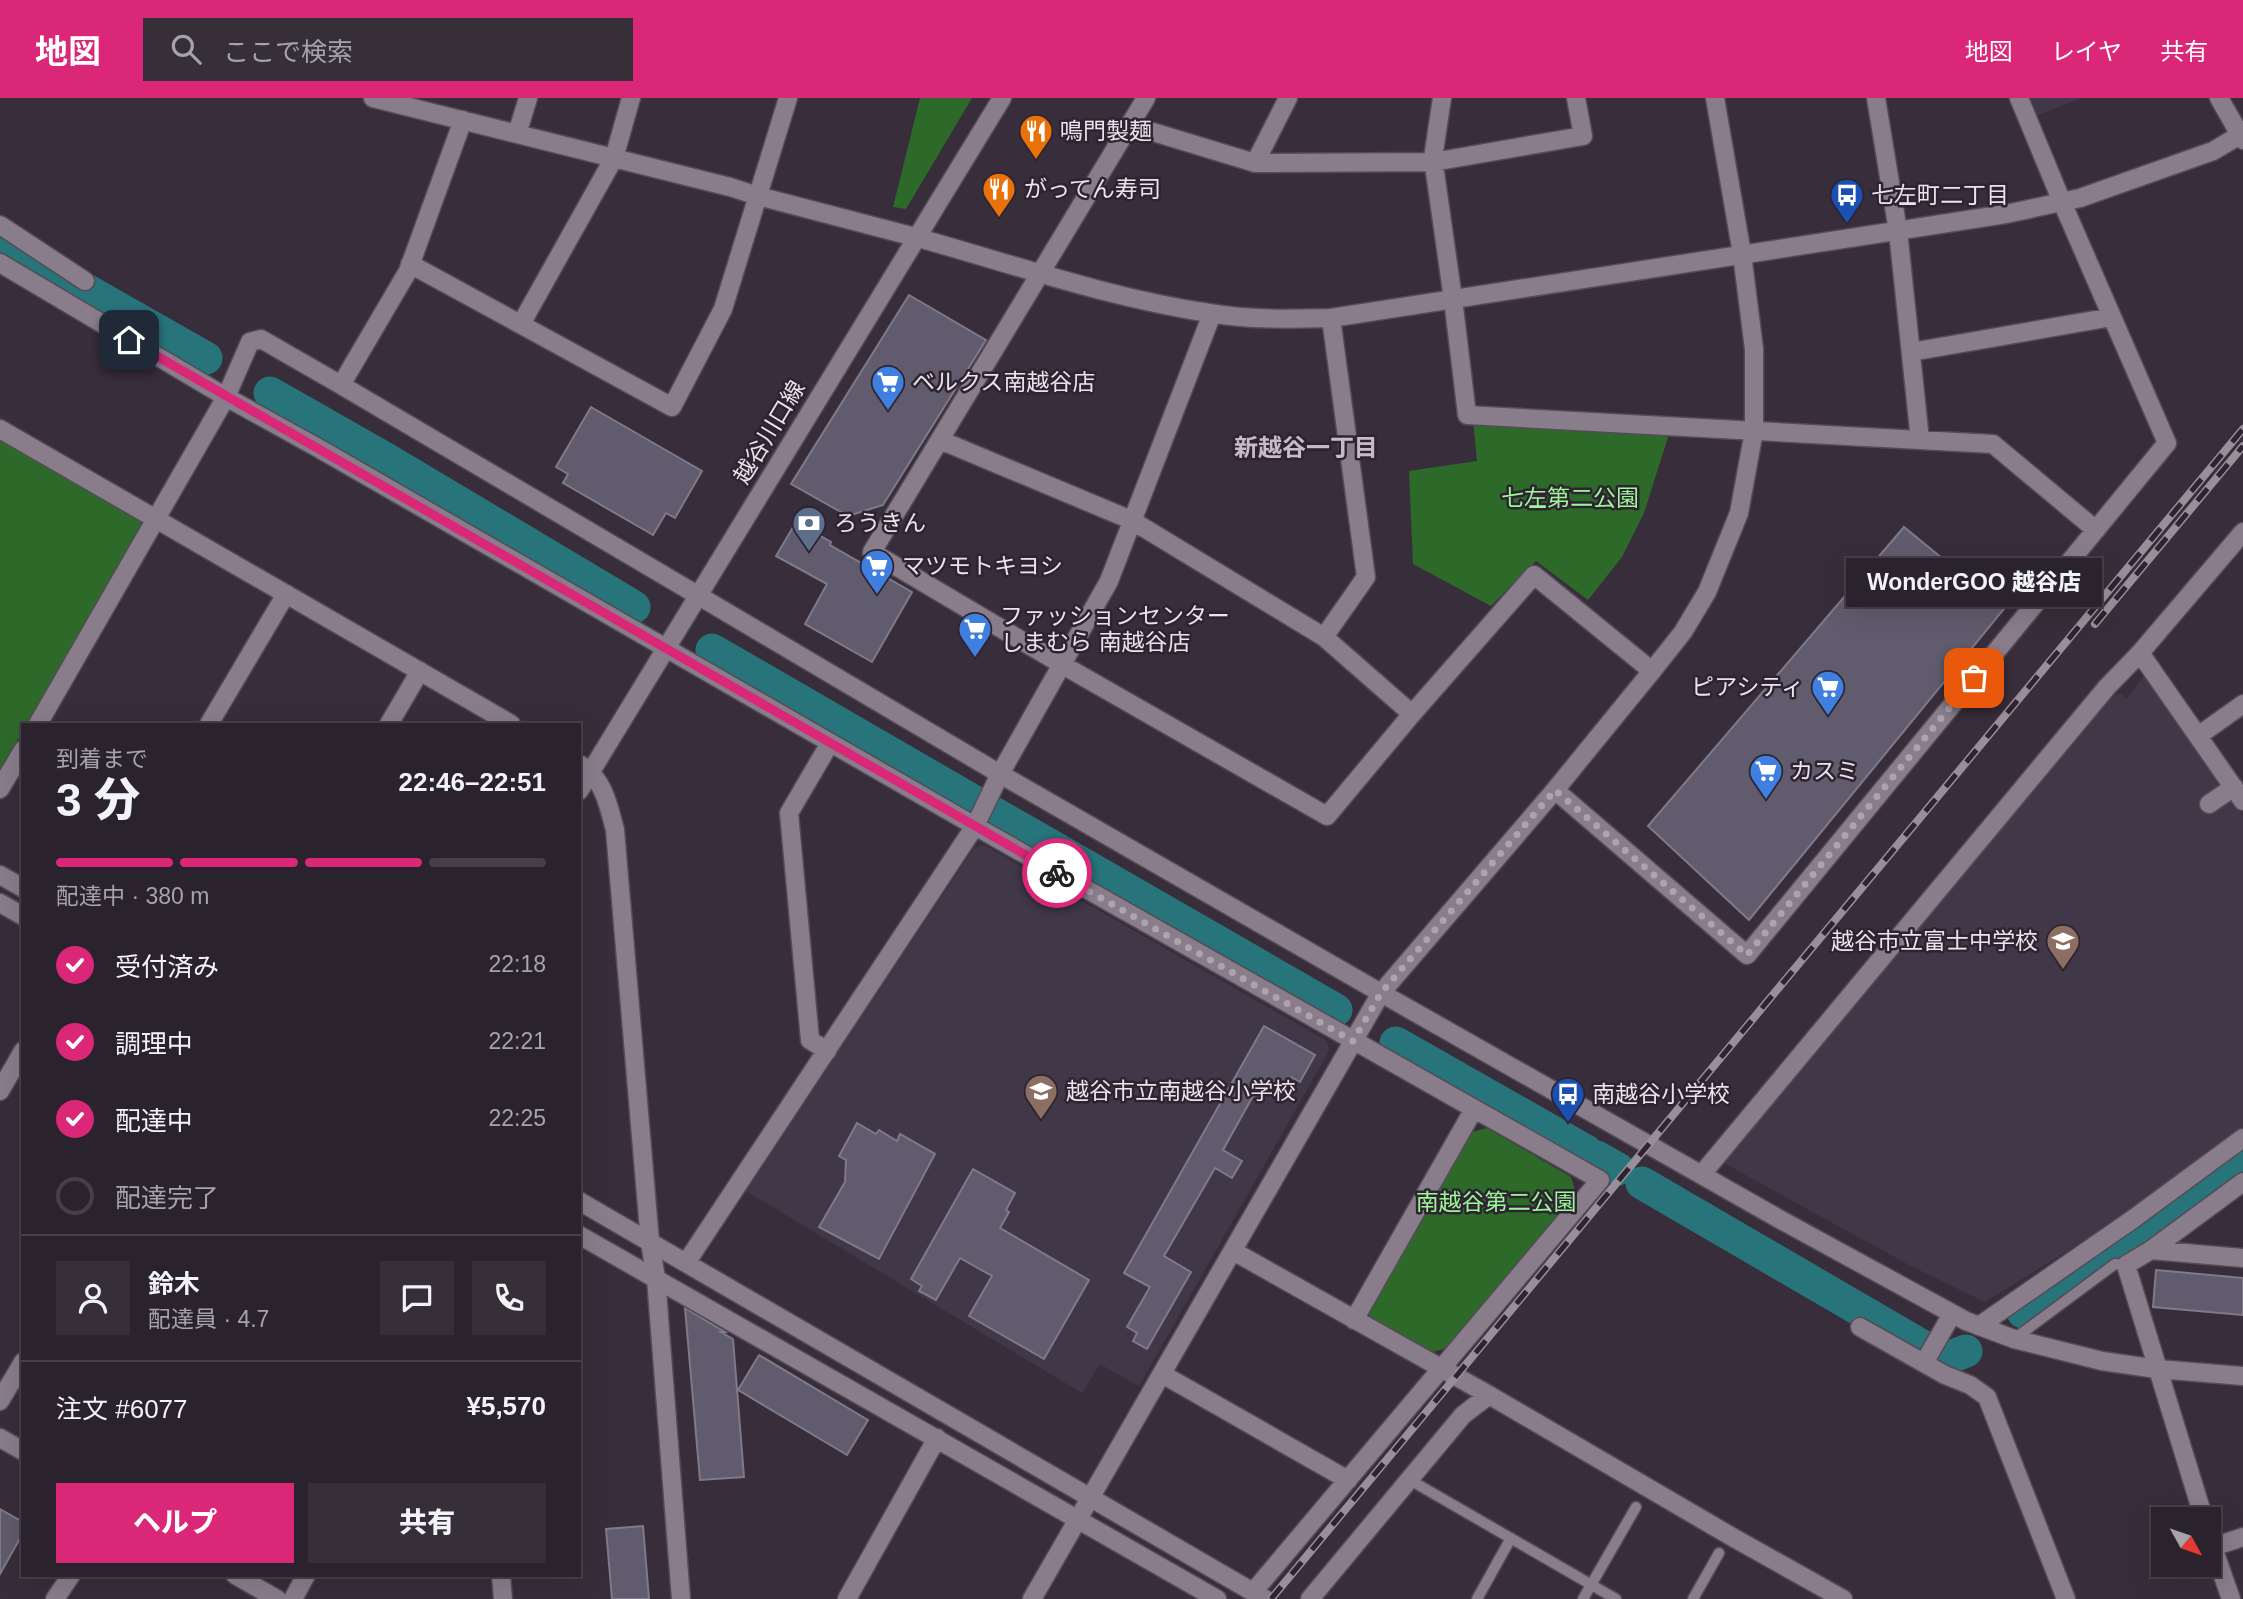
<!DOCTYPE html>
<html lang="ja">
<head>
<meta charset="utf-8">
<style>
  :root { --surface:#2a222c; --page:#362f38; --text:#f1f3f6; --muted:#a5a4a9; --line:#463f48; --accent:#db2777 }
  body { margin:0; font-family:Arial,"Noto Sans JP",sans-serif; background:var(--page); color:var(--text); height:100vh; display:flex; flex-direction:column; font-size:26px; white-space:nowrap }
  * { box-sizing:border-box; margin:0 }
  p { font-size:23px; color:var(--muted) }
  .icon { flex:none; width:38px; height:38px; fill:none; stroke:currentColor; stroke-width:2; stroke-linecap:round; stroke-linejoin:round }
  .map { position:relative; flex:1; overflow:hidden }
  .panel { position:absolute; left:21px; top:625px; width:560px; height:854px; display:flex; flex-direction:column; background:var(--surface); border-radius:0px; box-shadow:0 7px 28px #0002,0 0 0 2px var(--line) }
  .panel>* { flex:none }
  .needle { width:46px; rotate:130deg }
  .fabs { position:absolute; left:2151px; top:1409px; display:grid; gap:14px }
  .fabs a { display:grid; place-items:center; width:70px; height:70px; border-radius:0px; background:var(--surface); box-shadow:0 7px 28px #0002,0 0 0 2px var(--line); font-size:35px }
  .pin { position:absolute; display:grid; place-items:center; width:60px; height:60px; color:#fff; margin:-30px; border-radius:14px; box-shadow:0 4px 10px #0006 }
  .courier { position:absolute; display:grid; place-items:center; width:70px; height:70px; margin:-35px; border:5px solid #db2777; border-radius:50%; background:#fff; color:#222; box-shadow:0 2px 9px #0007 }
  .bubble { position:absolute; height:49px; border-radius:0px; background:var(--surface); box-shadow:0 7px 28px #0002,0 0 0 2px var(--line); font-size:23px; font-weight:800; line-height:49px; text-align:center }
  .head em { font-style:normal; font-weight:800 }
  .head div { display:flex; flex-direction:column-reverse }
  .head { display:flex; align-items:center; justify-content:space-between; height:119px; padding:0 35px }
  h1 { font-size:46px; font-weight:800; line-height:52px }
  .bar { display:grid; grid-template-columns:repeat(4,1fr); gap:10px 7px; align-content:center; height:84px; padding:0 35px }
  .bar i { height:9px; border-radius:5px; background:var(--line) }
  .bar .active { background:var(--accent) }
  .bar p { grid-column:span 4 }
  .line { display:flex; align-items:center; gap:18px; padding:0 35px; border-top:2px solid var(--line) }
  .line div { flex:1 }
  .round { display:grid; place-items:center; flex:none; width:74px; height:74px; border-radius:0px; background:var(--page) }
  ol { padding:0 35px; list-style:none }
  li { display:flex; align-items:center; gap:21px; height:77px }
  li p { margin-inline-start:auto }
  li .icon { padding:7px; border-radius:50%; background:var(--accent); color:#fff; stroke-width:4 }
  li:last-child { color:var(--muted) }
  li i { width:38px; height:38px; border:4px solid var(--line); border-radius:50% }
  .action { display:flex; gap:14px; margin-top:auto; padding:14px 35px }
  .action a { flex:1; height:80px; border-radius:0px; background:var(--accent); color:#fff; font-size:28px; font-weight:800; line-height:80px; text-align:center }
  .action a+a { background:var(--page); color:var(--text) }
  header { display:flex; align-items:center; gap:42px; box-sizing:border-box; height:98px; padding:0 35px; background:var(--accent); color:#fff }
  header strong { font-size:33px }
  nav { display:flex; gap:38px; margin-inline-start:auto; font-size:24px }
  .search { width:490px; height:63px; background:var(--page); display:flex; align-items:center; gap:18px; box-sizing:border-box; padding:0 24px; border-radius:0px; color:var(--muted); font-size:26px }
  .map>svg:first-child { display:block }
  .education { fill:#403849 }
  .green { fill:#2d6a2a }
  .lines { fill:none; stroke-linecap:round; stroke-linejoin:round }
  .river { stroke:#27757b; stroke-width:33 }
  .building { fill:#615c6d; stroke:#7f798a; stroke-width:2 }
  .lane-casing { stroke:#544b56; stroke-width:13 }
  .street-casing { stroke:#544b56; stroke-width:21 }
  .secondary-casing { stroke:#544b56; stroke-width:21 }
  .lane { stroke:#897d8c; stroke-width:10 }
  .street { stroke:#897d8c; stroke-width:18 }
  .secondary { stroke:#897d8c; stroke-width:18 }
  .rail-casing { stroke:#988f9a; stroke-width:8 }
  .rail { stroke:#2e2330; stroke-width:5; stroke-dasharray:16; stroke-linecap:butt }
  .done { stroke:#aca3ad; stroke-width:7; stroke-dasharray:0 12.6 }
  .route { stroke:#db2777; stroke-width:9 }
  .labels { text-anchor:middle; dominant-baseline:central; stroke-width:5; stroke-linejoin:round; paint-order:stroke }
  .poi-label { font-size:23px; fill:#eae3eb; stroke:#2e2330; text-anchor:start }
  .street-label { font-size:23px; fill:#eae3eb; stroke:#2e2330 }
  .park-label { font-size:23px; fill:#9df798; stroke:#2e2330 }
  .neighbourhood-label { font-size:24px; font-weight:bold; fill:#c7bac9; stroke:#2e2330 }
</style>
</head>
<body>
<header>
<strong>地図</strong>
<div class="search"><svg class="icon" aria-label="search" viewBox="0 0 24 24"><circle cx="10" cy="10" r="6"/><path d="M15 15l6 6"/></svg>ここで検索</div>
<nav><a>地図</a><a>レイヤ</a><a>共有</a></nav>
</header>
<div class="map">
<svg width="2243" height="1501" viewBox="0 0 2243 1501">
  <rect width="100%" height="100%" fill="#382d3a"/>
  <path class="education" d="M2025 0H2083L2033 19Z
    M2145 577 2243 718V1028L2098 1134 1985 1204 1909 1167 1724 1065 2113 597 2122 595 2126 601Z
    M984 747 1327 943 1329 953 1139 1288 1100 1266 1082 1295 746 1093 974 750Z"/>
  <path class="green" d="M920 0H972L906 111 893 109Z
    M1473 323 1669 336 1644 415 1622 459 1588 502 1536 463 1491 508 1413 466 1409 373 1477 363Z
    M0 340 147 420 27 626H23V633L0 672Z
    M1487 1030 1571 1079 1576 1096 1447 1250 1433 1254 1370 1221 1368 1213 1472 1034Z"/>
  <g class="lines">
    <path class="river" d="M0 143 206 260
      M270 295 386 361 634 509
      M712 552 973 703
      M992 714 1336 912
      M1396 945 1586 1053
      M1597 1059 1618 1071
      M1642 1085 1922 1248
      M2023 1214 2243 1054
      M1938 1258H1953L1966 1253"/>
  </g>
  <path class="building" d="M909 197 986 242 883 407 848 418 791 386Z
    M591 309 702 373 675 420 666 415 653 437 563 385 568 376 556 369Z
    M796 424 831 444 830 447 912 494 872 564 805 526 827 486 776 458Z
    M1904 429 2004 511 1749 822 1648 728Z
    M1264 928 1315 957 1300 984 1291 979 1279 999 1263 990 1258 1000 1253 998 1223 1052 1242 1063 1232 1080 1215 1070 1164 1158 1191 1174 1147 1251 1133 1243 1137 1235 1127 1229 1150 1189 1124 1175Z
    M857 1025 876 1036 879 1032 897 1043 900 1036 935 1056 879 1161 819 1129 845 1084 846 1062 839 1058Z
    M973 1071 1015 1095 1006 1112 1009 1114 1000 1130 1089 1182 1044 1261 969 1218 992 1178 960 1160 936 1202 919 1193 922 1188 911 1181Z
    M2156 1172 2243 1180V1217L2153 1209Z
    M685 1210 725 1234H721L733 1241 744 1379 700 1382Z
    M759 1257 868 1322 847 1357 738 1292Z
    M0 1411 23 1424V1435L0 1476Z
    M643 1428 649 1501H612L606 1431Z"/>
  <g class="lines">
    <defs>
      <path id="lane" d="M2014 1241 2115 1166 2126 1167
        M1410 1382 1616 1501
        M1477 1501 1511 1440
        M1583 1501 1636 1409
        M1693 1501 1719 1455"/>
      <path id="street" d="M373 0 730 89 758 98 915 139
        M1146 0 872 454 1061 566 1327 718 1412 616 1534 477 1652 573
        M1442 0 1433 60 1453 201 1467 317 1993 346 2096 432
        M1876 0 1898 133 1920 342
        M463 22 408 173 341 287 699 498
        M1130 27 1255 65 1433 64 1583 38 1576 0
        M517 36 528 0
        M1255 65 1288 0
        M0 127 85 183
        M0 165 226 299 320 351 975 728 1600 1082 1254 1493
        M410 166 672 309 723 211 788 0
        M521 226 614 60 631 0
        M1911 254 2112 219
        M226 299 250 244 261 241 341 287
        M940 342 1131 422 1324 539 1412 616
        M1324 539 1366 479 1331 220
        M209 626 286 496
        M389 626 420 573
        M2198 638 2243 606
        M1555 692 1747 857 2167 345 2062 104 2019 0
        M2209 706 2234 689
        M0 777 23 790
        M0 805 23 818
        M827 953 810 942 789 715 830 645
        M0 993 23 953
        M1702 1076 2107 589 2140 555 2243 703
        M579 1103 1265 1501
        M579 1137 1217 1501
        M2151 1152 2243 1160
        M1233 1153 1489 1297
        M686 1165 975 728 1000 676 1109 483 1212 216
        M1354 1222 1474 1011
        M1979 1228 2133 1121 2243 1040
        M1860 1229 1945 1277 1970 1287 1987 1299 2066 1501
        M1924 1265 1952 1216
        M1162 1276 1348 1382
        M0 1303 23 1264
        M2204 1421 2126 1167 2151 1152 2243 1084
        M2208 1435 2231 1501
        M2213 1449 2243 1439
        M501 1477 503 1501
        M293 1501 306 1477
        M847 1501 937 1340
        M1310 1501 1463 1317 1489 1297 1734 1440 1843 1501"/>
      <path id="secondary" d="M2219 0 2243 42
        M915 139C1012 166 1109 200 1209 215 1250 222 1290 221 1331 220L2006 116 2080 100 2213 53 2240 37
        M0 331 511 626
        M699 498 1000 676 1381 895 1781 1122 1966 1223 2014 1241 2102 1263 2157 1271 2243 1278
        M2140 555 2243 434
        M38 626 226 299
        M579 666C604 681 608 706 615 732L650 1144 656 1180 681 1501
        M0 691 23 652
        M579 693 1002 0
        M0 1340 23 1353
        M235 1477 277 1501
        M55 1501 71 1477
        M1032 1501 1381 895 1555 692 1652 573 1683 534 1707 494 1739 415 1754 333V251L1742 156 1715 0"/>
    </defs>
    <use href="#lane" class="lane-casing"/>
    <use href="#street" class="street-casing"/>
    <use href="#secondary" class="secondary-casing"/>
    <use href="#lane" class="lane"/>
    <use href="#street" class="street"/>
    <use href="#secondary" class="secondary"/>
    <defs>
      <path id="rail" d="M2095 526 2243 348
        M1271 1501 2243 331"/>
    </defs>
    <use href="#rail" class="rail-casing"/>
    <use href="#rail" class="rail"/>
  </g>
  <g class="lines">
    <path class="done" d="M1057 775 1353 943 1381 895 1555 692 1747 857 1974 580"/>
    <path class="route" d="M129 242 1057 775"/>
  </g>
  <defs>
    <symbol id="restaurant-pin" viewBox="-11 -11 22 30"><path d="M0 17L-7.5 6A9.5 9.5 0 1 1 7.5 6Z" fill="#e8710a" stroke="#2e2330"/><path d="M-5-6h1v4h1v-4h1v4h1v-4h1v5L-1.5 .5V6h-2V.5L-5-1ZM5-6V6H3V1.5H1.5Q1.5-4 5-6Z" fill="#fff"/></symbol>
    <symbol id="bus-pin" viewBox="-11 -11 22 30"><path d="M0 17L-7.5 6A9.5 9.5 0 1 1 7.5 6Z" fill="#1a4fb4" stroke="#2e2330"/><path d="M-5-6H5V4H4V6H2V4H-2V6H-4V4H-5ZM-3.5-4V0h7V-4ZM-3.5 1.2v1.5H-2V1.2ZM2 1.2v1.5H3.5V1.2Z" fill="#fff"/></symbol>
    <symbol id="supermarket-pin" viewBox="-11 -11 22 30"><path d="M0 17L-7.5 6A9.5 9.5 0 1 1 7.5 6Z" fill="#3f7fe0" stroke="#2e2330"/><path d="M-6-5.5h2.5l.6 2H6L4.5 2H-2.5L-4.4-4H-6ZM-1.5 3.2a1.3 1.3 0 1 0 .1 0ZM3 3.2a1.3 1.3 0 1 0 .1 0Z" fill="#fff"/></symbol>
    <symbol id="bank-pin" viewBox="-11 -11 22 30"><path d="M0 17L-7.5 6A9.5 9.5 0 1 1 7.5 6Z" fill="#5c6f8a" stroke="#2e2330"/><path d="M-6-4H6V4H-6ZM0-2.3a2.3 2.3 0 1 0 0 4.6a2.3 2.3 0 1 0 0-4.6Z" fill="#fff"/></symbol>
    <symbol id="school-pin" viewBox="-11 -11 22 30"><path d="M0 17L-7.5 6A9.5 9.5 0 1 1 7.5 6Z" fill="#8d6e63" stroke="#2e2330"/><path d="M0-5L7-2L0 1L-7-2ZM-4 1L0 2.5L4 1V4Q0 6-4 4Z" fill="#fff"/></symbol>
  </defs>
  <g fill-rule="evenodd">
    <use href="#restaurant-pin" x="1017" y="14" width="38" height="52"/>
    <use href="#restaurant-pin" x="980" y="72" width="38" height="52"/>
    <use href="#bus-pin" x="1828" y="78" width="38" height="52"/>
    <use href="#supermarket-pin" x="869" y="265" width="38" height="52"/>
    <use href="#bank-pin" x="790" y="406" width="38" height="52"/>
    <use href="#supermarket-pin" x="858" y="449" width="38" height="52"/>
    <use href="#supermarket-pin" x="956" y="512" width="38" height="52"/>
    <use href="#supermarket-pin" x="1809" y="570" width="38" height="52"/>
    <use href="#supermarket-pin" x="1747" y="654" width="38" height="52"/>
    <use href="#school-pin" x="2044" y="824" width="38" height="52"/>
    <use href="#school-pin" x="1022" y="974" width="38" height="52"/>
    <use href="#bus-pin" x="1549" y="977" width="38" height="52"/>
  </g>
  <g class="labels">
    <g class="poi-label">
      <text x="1060" y="33">鳴門製麺</text>
      <text x="1024" y="91">がってん寿司</text>
      <text x="1871" y="97">七左町二丁目</text>
      <text x="912" y="284">ベルクス南越谷店</text>
      <text x="834" y="425">ろうきん</text>
      <text x="902" y="468">マツモトキヨシ</text>
      <text x="1000" y="518">ファッションセンター<tspan x="1000" dy="26">しまむら 南越谷店</tspan></text>
      <text x="1804" y="589" text-anchor="end">ピアシティ</text>
      <text x="1790" y="673">カスミ</text>
      <text x="2038" y="843" text-anchor="end">越谷市立富士中学校</text>
      <text x="1066" y="993">越谷市立南越谷小学校</text>
      <text x="1592" y="996">南越谷小学校</text>
    </g>
    <g class="street-label">
      <text transform="translate(769 334) rotate(-59)">越谷川口線</text>
    </g>
    <g class="park-label">
      <text x="1570" y="400">七左第二公園</text>
      <text x="1496" y="1104">南越谷第二公園</text>
    </g>
    <g class="neighbourhood-label">
      <text x="1306" y="349">新越谷一丁目</text>
    </g>
  </g>
</svg>
<div class="fabs">
<a><svg class="needle" viewBox="-14 -14 28 28"><path d="M0-13l5 13h-10z" fill="#e53935"/><path d="M0 13l5-13h-10z" fill="#a5a4a9"/></svg></a>
</div>
<div class="pin" style="left:1974px;top:580px;background:#ea580c"><svg class="icon" aria-label="bag" viewBox="0 0 24 24"><path d="M5 8h14l-1 12H6zM9 8a3 3 0 0 1 6 0"/></svg></div>
<div class="pin" style="left:129px;top:242px;background:#1f2937"><svg class="icon" aria-label="home" viewBox="0 0 24 24"><path d="M3 11l9-7 9 7M6 9v11h12V9"/></svg></div>
<div class="courier" style="left:1057px;top:775px"><svg class="icon" aria-label="bike" viewBox="0 0 24 24"><circle cx="6" cy="16" r="4"/><circle cx="18" cy="16" r="4"/><path d="M6 16l4-8h5l3 8M10 8l3 8H6M13 5h3"/></svg></div>
<div class="bubble" style="left:1846px;top:460px;width:256px">WonderGOO 越谷店</div>
<section class="panel">
<div class="head"><div><h1>3 分</h1><p>到着まで</p></div><em>22:46–22:51</em></div>
<div class="bar"><i class="active"></i><i class="active"></i><i class="active"></i><i></i><p>配達中 · 380 m</p></div>
<ol>
<li><svg class="icon" aria-label="check" viewBox="0 0 24 24"><path d="M5 12l5 5 9-10"/></svg>受付済み<p>22:18</p></li>
<li><svg class="icon" aria-label="check" viewBox="0 0 24 24"><path d="M5 12l5 5 9-10"/></svg>調理中<p>22:21</p></li>
<li><svg class="icon" aria-label="check" viewBox="0 0 24 24"><path d="M5 12l5 5 9-10"/></svg>配達中<p>22:25</p></li>
<li><i></i>配達完了</li>
</ol>
<div class="line" style="height:126px"><a class="round"><svg class="icon" aria-label="person" viewBox="0 0 24 24"><circle cx="12" cy="8" r="4"/><path d="M4 21q1-7 8-7t8 7"/></svg></a><div><b>鈴木</b><p>配達員 · 4.7</p></div><a class="round"><svg class="icon" aria-label="chat" viewBox="0 0 24 24"><path d="M4 5h16v11H9l-5 4z"/></svg></a><a class="round"><svg class="icon" aria-label="phone" viewBox="0 0 24 24"><path d="M5 4h4l2 5-3 2q2 4 5 5l2-3 5 2v4C11 20 4 13 5 4z"/></svg></a></div>
<div class="line" style="height:91px"><div>注文 #6077</div><b>¥5,570</b></div>
<div class="action"><a>ヘルプ</a><a>共有</a></div>
</section>
</div>
</body>
</html>
